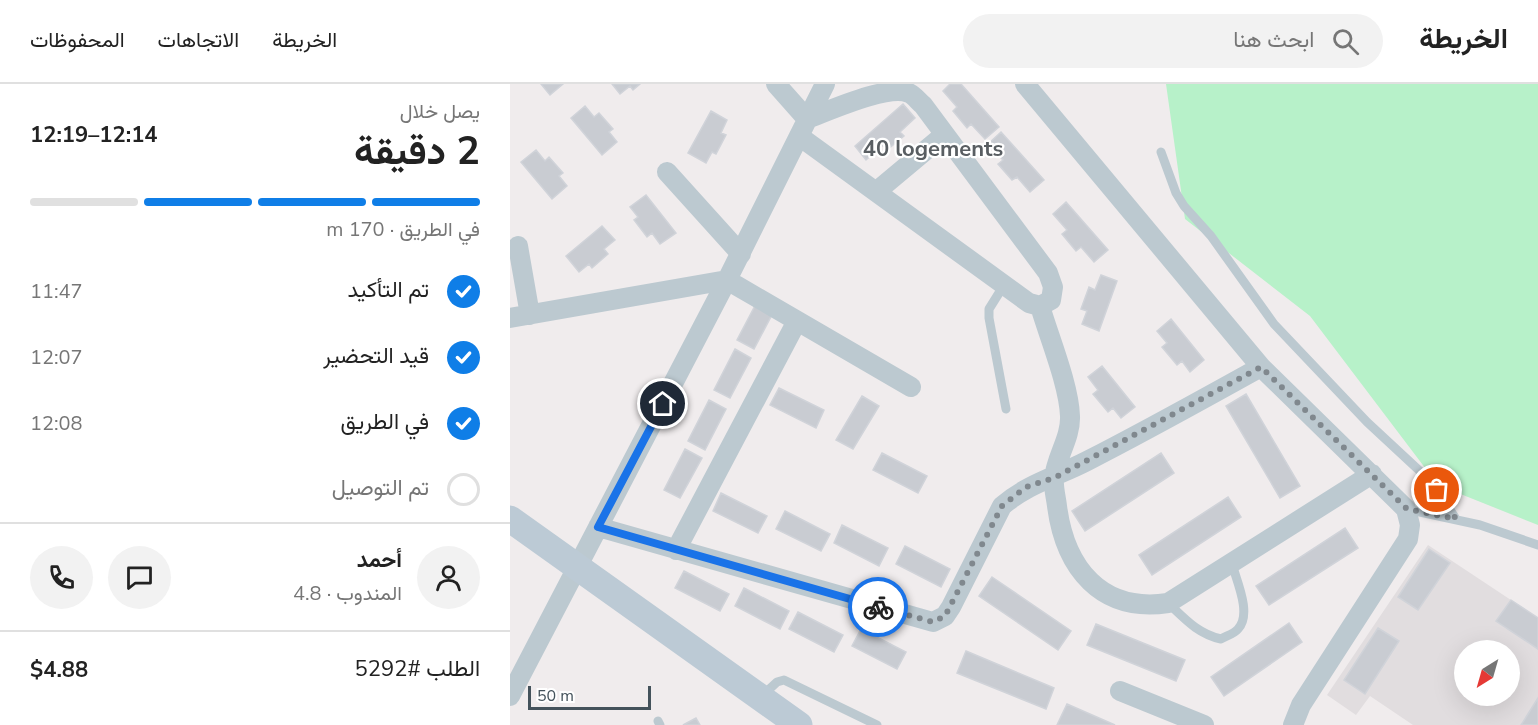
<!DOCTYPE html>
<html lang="ar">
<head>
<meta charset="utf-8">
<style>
  :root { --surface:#fff; --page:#f2f2f2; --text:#222; --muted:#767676; --line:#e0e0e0; --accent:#0f7ee7 }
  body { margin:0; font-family:"Nunito Sans",Vazirmatn,sans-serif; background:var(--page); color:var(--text); direction:rtl; height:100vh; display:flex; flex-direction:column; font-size:22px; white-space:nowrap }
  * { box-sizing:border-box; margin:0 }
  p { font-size:20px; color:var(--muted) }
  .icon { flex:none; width:33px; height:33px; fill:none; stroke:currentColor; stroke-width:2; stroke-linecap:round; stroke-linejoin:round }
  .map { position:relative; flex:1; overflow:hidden; direction:ltr }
  .drawer { display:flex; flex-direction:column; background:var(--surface); width:510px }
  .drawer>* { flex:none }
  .needle { width:39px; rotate:217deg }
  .tools { position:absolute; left:944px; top:556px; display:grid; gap:12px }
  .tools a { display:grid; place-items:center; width:66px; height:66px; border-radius:50%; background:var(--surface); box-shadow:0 6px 24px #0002; font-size:30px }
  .scale { position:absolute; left:18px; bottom:15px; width:123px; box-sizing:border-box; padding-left:6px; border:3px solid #44525b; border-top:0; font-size:16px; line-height:21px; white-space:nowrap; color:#44525b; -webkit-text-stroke:4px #fff; paint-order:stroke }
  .pin { position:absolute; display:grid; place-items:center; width:51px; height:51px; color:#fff; margin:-26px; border:3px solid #fff; border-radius:50%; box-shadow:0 2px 6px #0007 }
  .courier { position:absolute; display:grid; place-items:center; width:60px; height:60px; margin:-30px; border:4px solid #1a73e8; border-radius:50%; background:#fff; color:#222; box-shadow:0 2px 8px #0007 }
  .summary em { font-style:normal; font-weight:700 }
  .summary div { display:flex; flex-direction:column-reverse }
  .summary { display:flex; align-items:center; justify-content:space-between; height:102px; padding:0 30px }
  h1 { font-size:39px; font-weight:700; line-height:45px }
  .bar { display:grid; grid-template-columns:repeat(4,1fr); gap:9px 6px; align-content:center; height:72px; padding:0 30px }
  .bar i { height:8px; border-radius:4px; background:var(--line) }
  .bar .selected { background:var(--accent) }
  .bar p { grid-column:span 4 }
  .line { display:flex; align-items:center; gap:15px; padding:0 30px; border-top:2px solid var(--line) }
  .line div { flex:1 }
  .round { display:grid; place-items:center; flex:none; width:63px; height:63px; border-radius:32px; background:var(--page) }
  ol { padding:0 30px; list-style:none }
  li { display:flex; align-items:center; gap:18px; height:66px }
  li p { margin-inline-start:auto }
  li .icon { padding:6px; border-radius:50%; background:var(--accent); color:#fff; stroke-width:4 }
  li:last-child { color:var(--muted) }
  li i { width:33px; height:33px; border:3px solid var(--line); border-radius:50% }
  header { display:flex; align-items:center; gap:36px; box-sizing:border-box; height:84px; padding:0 30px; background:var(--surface); border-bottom:2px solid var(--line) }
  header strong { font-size:28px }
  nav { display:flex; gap:33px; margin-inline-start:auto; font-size:21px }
  .search { width:420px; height:54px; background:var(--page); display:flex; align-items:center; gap:15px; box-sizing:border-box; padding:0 21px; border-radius:33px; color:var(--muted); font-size:22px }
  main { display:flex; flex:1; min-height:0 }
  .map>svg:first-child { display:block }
  .education { fill:#e1dddf; fill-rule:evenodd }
  .green { fill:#b7f1c9 }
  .building { fill:#c9ccd2; stroke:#d0d3d9; stroke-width:1.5 }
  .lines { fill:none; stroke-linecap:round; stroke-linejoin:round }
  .lane { stroke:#bcc9d0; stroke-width:9 }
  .street { stroke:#bcc9d0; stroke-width:20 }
  .secondary { stroke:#bccad5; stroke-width:27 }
  .done { stroke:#80888e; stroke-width:6; stroke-dasharray:0 10.8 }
  .route { stroke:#1a73e8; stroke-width:8 }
  .labels { text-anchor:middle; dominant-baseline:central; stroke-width:4.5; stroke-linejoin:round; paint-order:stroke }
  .neighbourhood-label { font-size:22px; font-weight:bold; fill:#595e62; stroke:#fff }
</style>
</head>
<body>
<header>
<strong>الخريطة</strong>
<div class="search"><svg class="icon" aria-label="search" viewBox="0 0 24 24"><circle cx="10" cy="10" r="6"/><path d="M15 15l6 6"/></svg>ابحث هنا</div>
<nav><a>الخريطة</a><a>الاتجاهات</a><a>المحفوظات</a></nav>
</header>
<main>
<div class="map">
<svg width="1028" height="641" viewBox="0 0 1028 641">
  <rect width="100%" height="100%" fill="#f0eced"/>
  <path class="education" d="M918 461 1028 534V641H903L860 612 846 631 817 611ZM954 567H999V612H954Z"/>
  <path class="green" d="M656 0H1028V441L928 401 800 232 675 135Z"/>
  <path class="building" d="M31 0H53L40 11Z
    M102 0H130L123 6 120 2 110 10Z
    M440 0H451L489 43 475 55 461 40 457 44 443 27 447 23 433 7Z
    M393 20 405 34 390 48 394 52 377 66 373 61 356 76 345 62Z
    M75 22 84 33 89 29 103 45 99 48 107 58 92 71 61 34Z
    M201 27 217 36 211 49 216 51 206 70 202 68 196 79 178 69Z
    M491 48 534 96 520 108 507 93 502 96 488 80 493 76 478 60Z
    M26 66 35 77 39 73 53 89 49 92 57 102 42 115 11 78Z
    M136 111 166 149 150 160 142 149 137 153 124 136 128 133 120 123Z
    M556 118 598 166 584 178 571 163 566 167 552 150 557 146 543 130Z
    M92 142 105 156 94 165 98 170 82 184 79 180 69 188 56 172Z
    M591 191 607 197 589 247 572 240 577 227 571 225 579 203 585 206Z
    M248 216 265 225 244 265 227 256Z
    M661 235 694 276 680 288 672 277 667 281 652 263 657 259 647 247Z
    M225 265 241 274 220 314 204 306Z
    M592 282 625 323 611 334 603 324 598 328 583 310 588 306 578 293Z
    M269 304 314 326 306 344 260 321Z
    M736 310 790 402 770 414 716 322Z
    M352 312 369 322 343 365 326 356Z
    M199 316 216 325 195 366 178 357Z
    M175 365 192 374 170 414 154 406Z
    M372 369 417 392 408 409 363 386Z
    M651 369 664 389 575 447 562 427Z
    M211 409 257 432 248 449 203 427Z
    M718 413 731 433 642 491 629 471Z
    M275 427 320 450 311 467 266 445Z
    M332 441 378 464 369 482 324 459Z
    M835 444 848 464 759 521 746 502Z
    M395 462 440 485 431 503 386 480Z
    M919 465 940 479 908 526 888 513Z
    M174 487 219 510 210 527 165 504Z
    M482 493 561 547 548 566 469 512Z
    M234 504 279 527 270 545 225 522Z
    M1001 516 1028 534V565L986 537Z
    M288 528 333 551 324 568 279 545Z
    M779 539 792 558 714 612 701 593Z
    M586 540 675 576 666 597 577 561Z
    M868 544 889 557 855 610 834 596Z
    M351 545 396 568 387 585 342 562Z
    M456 567 544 604 536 625 447 589Z
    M1028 614V641H1011Z
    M557 620 605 641H547Z
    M186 634 190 641H173Z"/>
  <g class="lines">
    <path class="lane" d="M651 68 666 109 674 122 701 152 764 240 857 338 913 390 927 406 946 435
      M494 201 479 225V234L496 325
      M896 425 970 441 1028 461
      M658 519C675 535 688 550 711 555 716 552 724 550 728 545 742 530 727 498 722 480
      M252 612 267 598 274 596 367 641
      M148 637 150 641"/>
    <path class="street" d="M266 0 297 35
      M515 0 751 283 896 425 900 441 898 455 791 621 783 641
      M289 52 519 219 530 222 541 216 543 203 538 189 413 21C409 18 404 11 399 9 378 0 319 27 297 35
      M157 88 231 170
      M367 107 434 51
      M8 162 20 231
      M530 222C539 253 559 301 560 332 561 354 546 373 544 394 543 403 546 413 547 422 555 484 591 529 658 519L862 390
      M0 234 217 196 401 303
      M88 443 423 538 435 532 441 523 492 422C517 400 548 392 577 377 636 347 693 315 751 283
      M166 466 287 237
      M610 607 694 641
      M0 612 217 196 315 0"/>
    <path class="secondary" d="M0 435 289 641"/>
  </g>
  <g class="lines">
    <path class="done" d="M368 523 423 538 435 532 492 422 516 403 544 394 751 283 897 425 946 435 927 406"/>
    <path class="route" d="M153 320 88 443 368 523"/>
  </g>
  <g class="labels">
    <g class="neighbourhood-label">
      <text x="423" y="65">40 logements</text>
    </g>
  </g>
</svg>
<div class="tools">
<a><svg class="needle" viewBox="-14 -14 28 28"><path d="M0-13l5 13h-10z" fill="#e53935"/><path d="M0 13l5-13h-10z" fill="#767676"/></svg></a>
</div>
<div class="scale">50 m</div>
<div class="pin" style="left:927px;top:406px;background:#ea580c"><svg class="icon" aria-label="bag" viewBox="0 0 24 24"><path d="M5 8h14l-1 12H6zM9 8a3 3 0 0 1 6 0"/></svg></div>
<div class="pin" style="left:153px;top:320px;background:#1f2937"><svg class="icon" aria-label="home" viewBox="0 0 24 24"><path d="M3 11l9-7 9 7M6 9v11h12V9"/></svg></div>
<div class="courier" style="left:368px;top:523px"><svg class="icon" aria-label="bike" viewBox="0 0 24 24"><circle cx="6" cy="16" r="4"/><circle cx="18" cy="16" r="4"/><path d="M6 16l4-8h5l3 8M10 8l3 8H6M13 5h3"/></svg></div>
</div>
<section class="drawer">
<div class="summary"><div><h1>2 دقيقة</h1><p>يصل خلال</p></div><em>12:14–12:19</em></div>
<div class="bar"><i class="selected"></i><i class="selected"></i><i class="selected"></i><i></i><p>في الطريق · 170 m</p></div>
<ol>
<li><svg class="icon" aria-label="check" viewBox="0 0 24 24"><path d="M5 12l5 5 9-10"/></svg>تم التأكيد<p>11:47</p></li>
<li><svg class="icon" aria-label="check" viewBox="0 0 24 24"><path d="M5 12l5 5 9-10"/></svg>قيد التحضير<p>12:07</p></li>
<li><svg class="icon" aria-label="check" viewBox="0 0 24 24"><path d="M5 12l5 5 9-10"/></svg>في الطريق<p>12:08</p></li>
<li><i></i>تم التوصيل</li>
</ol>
<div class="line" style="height:108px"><a class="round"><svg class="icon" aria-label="person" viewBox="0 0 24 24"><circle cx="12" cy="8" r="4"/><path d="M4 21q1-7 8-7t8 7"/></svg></a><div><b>أحمد</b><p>المندوب · 4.8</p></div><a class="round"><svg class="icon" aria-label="chat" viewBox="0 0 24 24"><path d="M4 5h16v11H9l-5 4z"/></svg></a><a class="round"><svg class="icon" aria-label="phone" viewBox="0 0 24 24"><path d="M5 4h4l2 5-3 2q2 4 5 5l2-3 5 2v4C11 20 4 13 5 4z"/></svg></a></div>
<div class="line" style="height:78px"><div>الطلب #5292</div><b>$4.88</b></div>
</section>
</main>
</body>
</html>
